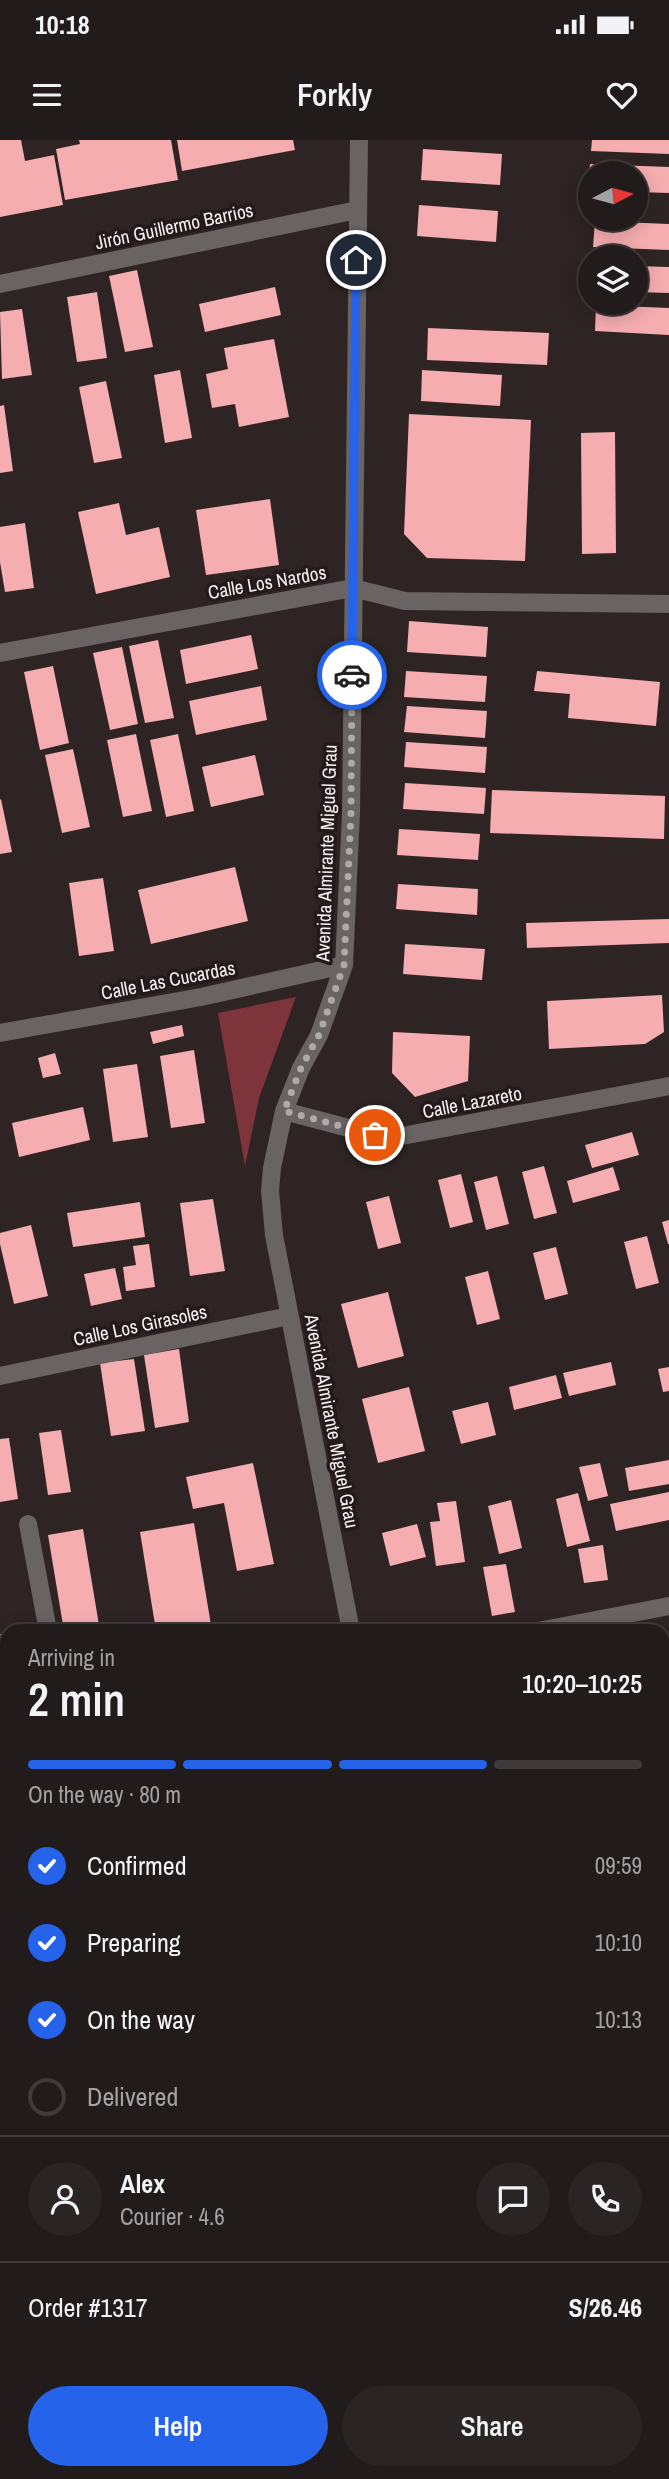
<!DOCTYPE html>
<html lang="en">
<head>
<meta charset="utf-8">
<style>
  :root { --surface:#221b1b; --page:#2a2424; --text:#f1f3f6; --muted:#a2a1a3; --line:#3f393a; --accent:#2563eb }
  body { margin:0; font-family:"Archivo Narrow",sans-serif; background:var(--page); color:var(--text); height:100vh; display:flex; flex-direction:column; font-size:26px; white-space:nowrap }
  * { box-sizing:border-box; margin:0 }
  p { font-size:23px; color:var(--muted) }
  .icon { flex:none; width:38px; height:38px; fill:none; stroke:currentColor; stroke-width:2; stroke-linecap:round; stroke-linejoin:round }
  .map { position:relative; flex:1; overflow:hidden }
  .panel { position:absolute; left:0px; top:1484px; width:670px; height:856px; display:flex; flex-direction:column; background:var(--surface); border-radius:21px 21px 0 0; box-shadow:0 4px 18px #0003,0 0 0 2px var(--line) }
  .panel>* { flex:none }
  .needle { width:46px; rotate:84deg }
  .tools { position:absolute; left:578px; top:21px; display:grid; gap:14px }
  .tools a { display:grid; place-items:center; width:70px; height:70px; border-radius:50%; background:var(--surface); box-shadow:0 4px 18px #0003,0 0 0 2px var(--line); font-size:35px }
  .pin { position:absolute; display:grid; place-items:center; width:60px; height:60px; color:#fff; margin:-30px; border:4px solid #fff; border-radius:50%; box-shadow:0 2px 7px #0007 }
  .courier { position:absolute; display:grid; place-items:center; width:70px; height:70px; margin:-35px; border:5px solid #2563eb; border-radius:50%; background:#fff; color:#222; box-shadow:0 2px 9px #0007 }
  .summary em { font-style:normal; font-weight:600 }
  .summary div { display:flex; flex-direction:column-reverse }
  .summary { display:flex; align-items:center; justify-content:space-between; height:119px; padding:0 28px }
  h1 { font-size:46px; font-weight:600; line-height:52px }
  .bar { display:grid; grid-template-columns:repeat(4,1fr); gap:10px 7px; align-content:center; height:84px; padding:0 28px }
  .bar i { height:9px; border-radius:5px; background:var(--line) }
  .bar .active { background:var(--accent) }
  .bar p { grid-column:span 4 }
  .line { display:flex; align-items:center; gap:18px; padding:0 28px; border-top:2px solid var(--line) }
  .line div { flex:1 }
  .round { display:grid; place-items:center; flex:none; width:74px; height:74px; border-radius:37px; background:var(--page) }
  ol { padding:0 28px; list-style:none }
  li { display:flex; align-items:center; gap:21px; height:77px }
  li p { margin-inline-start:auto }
  li .icon { padding:7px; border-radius:50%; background:var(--accent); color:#fff; stroke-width:4 }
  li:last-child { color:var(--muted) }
  li i { width:38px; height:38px; border:4px solid var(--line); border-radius:50% }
  .button { display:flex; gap:14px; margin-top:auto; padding:14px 28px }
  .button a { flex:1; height:80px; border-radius:42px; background:var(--accent); color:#fff; font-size:28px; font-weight:600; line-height:80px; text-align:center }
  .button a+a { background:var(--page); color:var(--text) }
  .status { display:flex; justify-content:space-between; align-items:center; height:49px; padding:0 35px; background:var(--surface); direction:ltr }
  .status svg { height:19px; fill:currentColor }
  header { display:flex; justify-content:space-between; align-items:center; height:91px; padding:0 28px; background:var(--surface); font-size:32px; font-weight:600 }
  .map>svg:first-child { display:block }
  .green { fill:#7e343b }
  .building { fill:#f5adb0 }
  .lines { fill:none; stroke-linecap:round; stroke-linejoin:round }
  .path { stroke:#776e6e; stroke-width:4.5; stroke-dasharray:3.5 5; stroke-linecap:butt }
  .lane { stroke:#696363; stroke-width:18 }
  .street { stroke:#696363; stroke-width:18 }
  .secondary { stroke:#8e8686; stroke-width:18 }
  .done { stroke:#b1a9a9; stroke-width:7; stroke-dasharray:0 12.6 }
  .route { stroke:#2563eb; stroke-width:9 }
  .labels { text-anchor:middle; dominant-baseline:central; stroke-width:7; stroke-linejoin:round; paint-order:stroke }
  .street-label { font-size:19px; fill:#f7f0f0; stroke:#241a1b }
</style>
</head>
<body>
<div class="status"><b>10:18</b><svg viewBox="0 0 49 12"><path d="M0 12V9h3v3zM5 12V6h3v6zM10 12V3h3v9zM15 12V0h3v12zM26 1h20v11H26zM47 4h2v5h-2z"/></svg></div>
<header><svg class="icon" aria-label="menu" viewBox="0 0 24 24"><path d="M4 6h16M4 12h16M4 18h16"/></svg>Forkly<svg class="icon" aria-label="heart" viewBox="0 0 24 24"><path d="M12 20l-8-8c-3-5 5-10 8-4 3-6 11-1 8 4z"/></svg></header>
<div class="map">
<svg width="669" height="2339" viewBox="0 0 669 2339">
  <rect width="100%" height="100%" fill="#2e2424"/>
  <path class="green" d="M296 857 259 958 245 1026 218 873Z
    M7 2188V2310L0 2273V2197Z
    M11 2333H457L458 2339H12Z"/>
  <path class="building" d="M0 0H21L25 21 54 15 63 65 0 77Z
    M79 0H171L178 40 65 60 56 9 80 4Z
    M177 0H293L295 10 182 31Z
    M592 0H669V14L591 11Z
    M423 9 502 14 500 45 421 40Z
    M590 24 669 27V53L635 52V33H589Z
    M419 65 498 71 496 102 417 96Z
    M595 81 669 84V110L593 107Z
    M583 123 590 124V150H582Z
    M635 126 669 127V153L635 152Z
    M137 130 153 207 125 212 109 136Z
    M275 147 281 175 205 192 199 164Z
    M97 152 107 218 77 222 67 157Z
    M596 165 669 168V195L595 191Z
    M22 169 32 235 2 239 0 172Z
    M428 188 549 193 547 225 427 220Z
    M274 199 289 277 239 287 235 264 212 268 206 234 228 229 224 208Z
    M180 230 192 298 165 303 154 235Z
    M422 230 502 235 500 266 421 261Z
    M106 241 122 318 94 323 79 247Z
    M4 265 13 331 0 333V266Z
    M409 274 531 280 525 421 427 418 404 394Z
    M615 292 616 413 582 414 581 293Z
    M270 359 279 425 206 435 196 370Z
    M119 363 126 395 159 387 170 437 96 454 78 372Z
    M25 383 34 448 5 452 0 422V387Z
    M409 481 488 487 486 517 407 512Z
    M251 495 258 529 186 544 180 510Z
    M158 500 174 578 145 583 129 506Z
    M122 507 138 584 110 590 93 513Z
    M53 526 69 603 40 610 24 532Z
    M406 531 487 536 485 562 404 557Z
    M537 531 660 542 656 586 568 578 570 554 534 551Z
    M261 546 267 580 196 595 189 561Z
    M407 566 487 571 485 598 404 592Z
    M136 594 152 671 123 677 107 600Z
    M178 594 194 671 166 677 150 600Z
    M406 602 487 607 485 633 404 627Z
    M73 609 90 687 62 693 45 615Z
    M255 615 264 655 211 667 202 627Z
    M405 643 486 648 484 674 403 669Z
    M492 650 665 656 664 699 490 693Z
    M1 659 12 712 0 714V660Z
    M399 689 480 694 478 720 397 715Z
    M235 727 248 781 151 804 138 750Z
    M103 738 114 811 79 816 69 743Z
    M398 744 478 749 477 775 396 769Z
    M669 779V803L527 808 526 783Z
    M405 804 485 809 482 840 403 834Z
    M662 855 664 892 645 904 549 909 547 861Z
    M182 885 184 896 153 904 150 892Z
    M393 892 470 896 468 941 415 957 392 933Z
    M194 910 205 983 171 988 160 916Z
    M55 913 61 934 43 938 38 918Z
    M137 924 148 997 113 1002 103 929Z
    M83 967 90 1000 19 1017 12 983Z
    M632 992 639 1015 592 1028 585 1005Z
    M544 1026 557 1073 534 1079 522 1032Z
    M613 1027 620 1050 573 1063 567 1041Z
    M461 1034 473 1082 450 1088 438 1040Z
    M497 1036 509 1084 486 1090 474 1042Z
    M389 1056 401 1103 378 1109 366 1062Z
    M213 1059 225 1131 190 1136 180 1063Z
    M140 1062 145 1097 73 1107 67 1073Z
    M669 1080V1104H668L662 1082Z
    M31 1085 48 1156 14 1164 0 1104V1093Z
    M647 1096 659 1143 636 1149 624 1102Z
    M149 1104 155 1147 126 1151 123 1127 136 1125 133 1106Z
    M556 1107 568 1154 545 1160 533 1113Z
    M115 1128 122 1159 91 1166 84 1134Z
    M488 1131 500 1179 477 1185 465 1137Z
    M388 1152 404 1216 358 1228 341 1164Z
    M179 1209 189 1282 155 1288 144 1215Z
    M134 1219 145 1291 111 1296 100 1223Z
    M611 1222 616 1245 569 1256 563 1233Z
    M669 1227V1251L663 1252 658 1229Z
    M556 1235 562 1258 514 1270 509 1247Z
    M409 1247 425 1311 378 1323 362 1259Z
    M488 1262 496 1295 461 1304 452 1271Z
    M61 1290 71 1352 48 1355 39 1293Z
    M9 1298 18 1359 0 1362V1299Z
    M669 1320V1344L629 1351 625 1328Z
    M253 1323 274 1424 237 1431 224 1363 193 1369 186 1337Z
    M600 1323 608 1356 588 1361 579 1327Z
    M669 1352V1380L616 1391 610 1364Z
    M578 1353 590 1401 567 1407 556 1359Z
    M511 1360 522 1408 499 1414 488 1366Z
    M456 1361 465 1422 436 1426 430 1382 440 1381 437 1363Z
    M194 1383 212 1491H156L140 1392Z
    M417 1384 426 1417 390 1426 382 1393Z
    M83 1389 100 1491H64L48 1395Z
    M603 1405 608 1440 584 1443 578 1409Z
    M506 1424 515 1472 492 1476 483 1427Z
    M0 1494H4L7 1516V1527L0 1528Z
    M669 1504V1556L663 1557V1505Z
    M7 1547V1565L0 1566V1548Z
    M0 1652 7 1680V1687L0 1689Z
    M7 1731V1781L0 1783V1733Z
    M669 1763V1803L665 1804 663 1764Z
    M663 1863 669 1886V1908L663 1909Z
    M669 2168V2190L663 2191V2169Z"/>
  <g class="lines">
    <path class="path" d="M0 2184 7 2183
      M0 2250 7 2284
      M17 2333 18 2339"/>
    <path class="lane" d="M28 1384 48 1491"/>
    <path class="street" d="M0 144 357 70
      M0 513 353 448 405 461 669 464
      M0 893 201 857 344 825
      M284 971 375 995 402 996 669 946
      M0 1236 289 1176
      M351 1491 274 1095 270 1051 272 1028 284 971 301 928 319 895 344 825 351 673 359 0
      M538 1491 669 1466
      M0 1604 7 1603
      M663 1995 669 1993
      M663 2278 669 2277"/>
    <path class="secondary" d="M0 2117 7 2116
      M502 2333 503 2339"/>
  </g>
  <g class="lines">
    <path class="done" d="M352 535 351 673 344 825 319 895 301 928 284 971 375 995"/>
    <path class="route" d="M352 535 356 120"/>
  </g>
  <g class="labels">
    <g class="street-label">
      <text transform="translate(174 86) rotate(-12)">Jirón Guillermo Barrios</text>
      <text transform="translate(267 442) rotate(-10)">Calle Los Nardos</text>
      <text transform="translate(326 713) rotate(-88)">Avenida Almirante Miguel Grau</text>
      <text transform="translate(168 840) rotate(-11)">Calle Las Cucardas</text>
      <text transform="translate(472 962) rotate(-11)">Calle Lazareto</text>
      <text transform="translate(140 1185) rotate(-12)">Calle Los Girasoles</text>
      <text transform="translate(332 1281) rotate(79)">Avenida Almirante Miguel Grau</text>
    </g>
  </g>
</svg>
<div class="tools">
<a><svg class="needle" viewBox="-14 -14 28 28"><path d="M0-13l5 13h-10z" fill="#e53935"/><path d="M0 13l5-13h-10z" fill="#a2a1a3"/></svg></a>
<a><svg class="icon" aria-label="layers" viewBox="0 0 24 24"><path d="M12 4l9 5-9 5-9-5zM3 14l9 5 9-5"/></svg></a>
</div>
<div class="pin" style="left:375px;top:995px;background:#ea580c"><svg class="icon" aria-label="bag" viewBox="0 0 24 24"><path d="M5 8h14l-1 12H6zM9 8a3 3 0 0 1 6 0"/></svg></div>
<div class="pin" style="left:356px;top:120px;background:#1f2937"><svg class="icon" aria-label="home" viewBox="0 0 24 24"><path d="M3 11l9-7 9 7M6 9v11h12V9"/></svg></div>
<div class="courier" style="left:352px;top:535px"><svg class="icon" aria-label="car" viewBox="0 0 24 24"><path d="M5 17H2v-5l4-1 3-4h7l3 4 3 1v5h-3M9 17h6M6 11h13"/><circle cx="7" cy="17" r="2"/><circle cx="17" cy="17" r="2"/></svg></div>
<section class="panel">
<div class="summary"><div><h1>2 min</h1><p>Arriving in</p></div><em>10:20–10:25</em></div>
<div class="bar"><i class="active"></i><i class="active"></i><i class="active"></i><i></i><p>On the way · 80 m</p></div>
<ol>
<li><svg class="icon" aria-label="check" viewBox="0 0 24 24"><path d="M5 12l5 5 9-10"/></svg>Confirmed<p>09:59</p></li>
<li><svg class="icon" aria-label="check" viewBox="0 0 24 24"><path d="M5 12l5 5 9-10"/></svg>Preparing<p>10:10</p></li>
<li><svg class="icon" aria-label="check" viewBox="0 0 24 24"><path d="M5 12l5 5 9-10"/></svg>On the way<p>10:13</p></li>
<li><i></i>Delivered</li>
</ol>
<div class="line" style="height:126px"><a class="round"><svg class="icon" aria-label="person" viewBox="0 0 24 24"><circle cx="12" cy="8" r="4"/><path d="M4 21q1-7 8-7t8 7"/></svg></a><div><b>Alex</b><p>Courier · 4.6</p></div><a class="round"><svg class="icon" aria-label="chat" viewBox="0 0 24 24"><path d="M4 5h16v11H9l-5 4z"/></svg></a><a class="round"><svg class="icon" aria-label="phone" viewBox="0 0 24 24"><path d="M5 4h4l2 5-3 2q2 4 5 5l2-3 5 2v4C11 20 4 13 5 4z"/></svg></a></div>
<div class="line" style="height:91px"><div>Order #1317</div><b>S/26.46</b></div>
<div class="button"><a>Help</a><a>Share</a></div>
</section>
</div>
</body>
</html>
